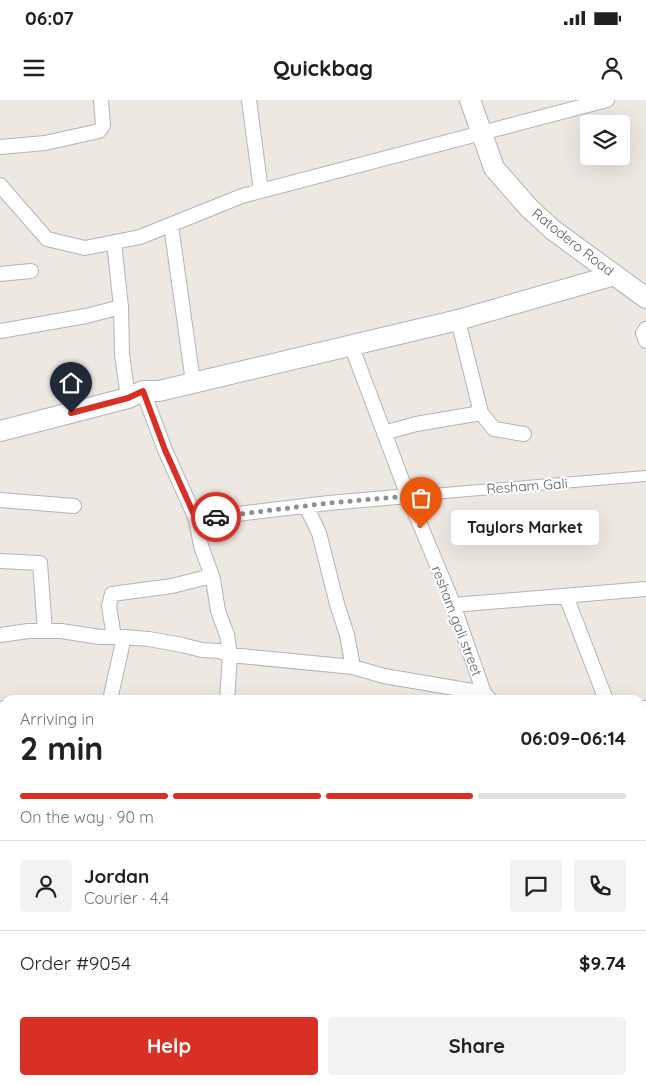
<!DOCTYPE html>
<html lang="en">
<head>
<meta charset="utf-8">
<style>
  :root { --surface:#fff; --page:#f2f2f2; --text:#202124; --muted:#757577; --line:#e0e0e0; --accent:#d93025 }
  body { margin:0; font-family:Quicksand,sans-serif; background:var(--page); color:var(--text); height:100vh; display:flex; flex-direction:column; font-size:19px; white-space:nowrap }
  * { box-sizing:border-box; margin:0 }
  p { font-size:16px; color:var(--muted) }
  .icon { flex:none; width:28px; height:28px; fill:none; stroke:currentColor; stroke-width:2; stroke-linecap:round; stroke-linejoin:round }
  .map { position:relative; flex:1; overflow:hidden }
  .panel { position:absolute; left:0px; top:595px; width:646px; height:390px; display:flex; flex-direction:column; background:var(--surface); border-radius:15px 15px 0 0; box-shadow:0 5px 20px #0002 }
  .panel>* { flex:none }
  .tools { position:absolute; left:580px; top:15px; display:grid; gap:10px }
  .tools a { display:grid; place-items:center; width:50px; height:50px; border-radius:5px; background:var(--surface); box-shadow:0 5px 20px #0002; font-size:25px }
  .pin { position:absolute; display:grid; place-items:center; width:42px; height:42px; color:#fff; margin:-51px -21px; border-radius:50% 50% 50% 0; rotate:-45deg; box-shadow:0 0 5px #0007 }
  .pin .icon { rotate:45deg }
  .courier { position:absolute; display:grid; place-items:center; width:50px; height:50px; margin:-25px; border:4px solid #d93025; border-radius:50%; background:#fff; color:#222; box-shadow:0 1px 6px #0007 }
  .bubble { position:absolute; height:35px; border-radius:5px; background:var(--surface); box-shadow:0 5px 20px #0002; font-size:16px; font-weight:700; line-height:35px; text-align:center }
  .head em { font-style:normal; font-weight:700 }
  .head div { display:flex; flex-direction:column-reverse }
  .head { display:flex; align-items:center; justify-content:space-between; height:85px; padding:0 20px }
  h1 { font-size:32px; font-weight:700; line-height:38px }
  .bar { display:grid; grid-template-columns:repeat(4,1fr); gap:8px 5px; align-content:center; height:60px; padding:0 20px }
  .bar i { height:6px; border-radius:4px; background:var(--line) }
  .bar .on { background:var(--accent) }
  .bar p { grid-column:span 4 }
  .line { display:flex; align-items:center; gap:12px; padding:0 20px; border-top:1px solid var(--line) }
  .line div { flex:1 }
  .round { display:grid; place-items:center; flex:none; width:52px; height:52px; border-radius:5px; background:var(--page) }
  .button { display:flex; gap:10px; margin-top:auto; padding:10px 20px }
  .button a { flex:1; height:58px; border-radius:5px; background:var(--accent); color:#fff; font-size:20px; font-weight:700; line-height:58px; text-align:center }
  .button a+a { background:var(--page); color:var(--text) }
  .status { display:flex; justify-content:space-between; align-items:center; height:35px; padding:0 25px; background:var(--surface); direction:ltr }
  .status svg { height:14px; fill:currentColor }
  header { display:flex; justify-content:space-between; align-items:center; height:65px; padding:0 20px; background:var(--surface); font-size:22px; font-weight:700 }
  .map>svg:first-child { display:block }
  .lines { fill:none; stroke-linecap:round; stroke-linejoin:round }
  .pedestrian-casing { stroke:#b0b4b7; stroke-width:12 }
  .minor-casing { stroke:#b0b4b7; stroke-width:16 }
  .secondary-casing { stroke:#afb4b7; stroke-width:22 }
  .pedestrian { stroke:#fff; stroke-width:10 }
  .minor { stroke:#fff; stroke-width:14 }
  .secondary { stroke:#fff; stroke-width:20 }
  .done { stroke:#8e908f; stroke-width:5; stroke-dasharray:0 9 }
  .route { stroke:#d93025; stroke-width:6 }
  .labels { text-anchor:middle; dominant-baseline:central; stroke-width:4; stroke-linejoin:round; paint-order:stroke }
  .street-label { font-size:14px; fill:#5b6062; stroke:#fff }
</style>
</head>
<body>
<div class="status"><b>06:07</b><svg viewBox="0 0 49 12"><path d="M0 12V9h3v3zM5 12V6h3v6zM10 12V3h3v9zM15 12V0h3v12zM26 1h20v11H26zM47 4h2v5h-2z"/></svg></div>
<header><svg class="icon" aria-label="menu" viewBox="0 0 24 24"><path d="M4 6h16M4 12h16M4 18h16"/></svg>Quickbag<svg class="icon" aria-label="person" viewBox="0 0 24 24"><circle cx="12" cy="8" r="4"/><path d="M4 21q1-7 8-7t8 7"/></svg></header>
<div class="map">
<svg width="646" height="985" viewBox="0 0 646 985">
  <rect width="100%" height="100%" fill="#ede8e2"/>
  <g class="lines">
    <defs>
      <path id="pedestrian" d="M408 396 646 376"/>
      <path id="minor" d="M249 0 261 91
        M0 47 45 43 99 31 103 25 101 0
        M0 85 47 139 85 148 140 137 242 96 607 0
        M171 125 193 282
        M0 174 31 171
        M121 207 122 254 128 298
        M458 220 481 313 494 329 524 334
        M646 229 643 233 646 241
        M0 231 86 216 121 207 114 142
        M351 245 408 396 450 496 484 593 490 600
        M143 291 165 350 196 419 201 446 213 479 218 511 227 535 230 555 227 600
        M384 333 416 324 481 313
        M0 400 74 406
        M306 406 319 433 337 504 347 535 353 567
        M196 419 329 403 408 396
        M0 461 40 463 45 531
        M566 496 606 600
        M453 505 646 489
        M0 535 28 531H61L100 537H124L149 539 182 545 202 550 219 551 230 555 353 567 384 576 484 593
        M114 537 109 506 112 494 172 486 211 476
        M110 600 124 537
        M641 608H646
        M0 609 5 608
        M0 729 5 727
        M641 765H643L646 798
        M641 839H644L646 826
        M0 923H5
        M438 980V985
        M635 980 646 984
        M281 985 283 980"/>
      <path id="secondary" d="M470 0 494 68 529 108 553 130 646 198
        M0 331 128 298 143 291H159L458 220 615 175"/>
    </defs>
    <use href="#pedestrian" class="pedestrian-casing"/>
    <use href="#minor" class="minor-casing"/>
    <use href="#secondary" class="secondary-casing"/>
    <use href="#pedestrian" class="pedestrian"/>
    <use href="#minor" class="minor"/>
    <use href="#secondary" class="secondary"/>
  </g>
  <g class="lines">
    <path class="done" d="M216 417 329 403 408 396 421 428"/>
    <path class="route" d="M71 313 128 298 143 291 165 350 196 419 216 417"/>
  </g>
  <g class="labels">
    <g class="street-label">
      <text transform="translate(573 142) rotate(38)">Ratodero Road</text>
      <text transform="translate(527 386) rotate(-4)">Resham Gali</text>
      <text transform="translate(457 521) rotate(69)">resham gali street</text>
    </g>
  </g>
</svg>
<div class="tools">
<a><svg class="icon" aria-label="layers" viewBox="0 0 24 24"><path d="M12 4l9 5-9 5-9-5zM3 14l9 5 9-5"/></svg></a>
</div>
<div class="pin" style="left:421px;top:428px;background:#ea580c"><svg class="icon" aria-label="bag" viewBox="0 0 24 24"><path d="M5 8h14l-1 12H6zM9 8a3 3 0 0 1 6 0"/></svg></div>
<div class="pin" style="left:71px;top:313px;background:#1f2937"><svg class="icon" aria-label="home" viewBox="0 0 24 24"><path d="M3 11l9-7 9 7M6 9v11h12V9"/></svg></div>
<div class="courier" style="left:216px;top:417px"><svg class="icon" aria-label="car" viewBox="0 0 24 24"><path d="M5 17H2v-5l4-1 3-4h7l3 4 3 1v5h-3M9 17h6M6 11h13"/><circle cx="7" cy="17" r="2"/><circle cx="17" cy="17" r="2"/></svg></div>
<div class="bubble" style="left:451px;top:410px;width:148px">Taylors Market</div>
<section class="panel">
<div class="head"><div><h1>2 min</h1><p>Arriving in</p></div><em>06:09–06:14</em></div>
<div class="bar"><i class="on"></i><i class="on"></i><i class="on"></i><i></i><p>On the way · 90 m</p></div>
<div class="line" style="height:90px"><a class="round"><svg class="icon" aria-label="person" viewBox="0 0 24 24"><circle cx="12" cy="8" r="4"/><path d="M4 21q1-7 8-7t8 7"/></svg></a><div><b>Jordan</b><p>Courier · 4.4</p></div><a class="round"><svg class="icon" aria-label="chat" viewBox="0 0 24 24"><path d="M4 5h16v11H9l-5 4z"/></svg></a><a class="round"><svg class="icon" aria-label="phone" viewBox="0 0 24 24"><path d="M5 4h4l2 5-3 2q2 4 5 5l2-3 5 2v4C11 20 4 13 5 4z"/></svg></a></div>
<div class="line" style="height:65px"><div>Order #9054</div><b>$9.74</b></div>
<div class="button"><a>Help</a><a>Share</a></div>
</section>
</div>
</body>
</html>
